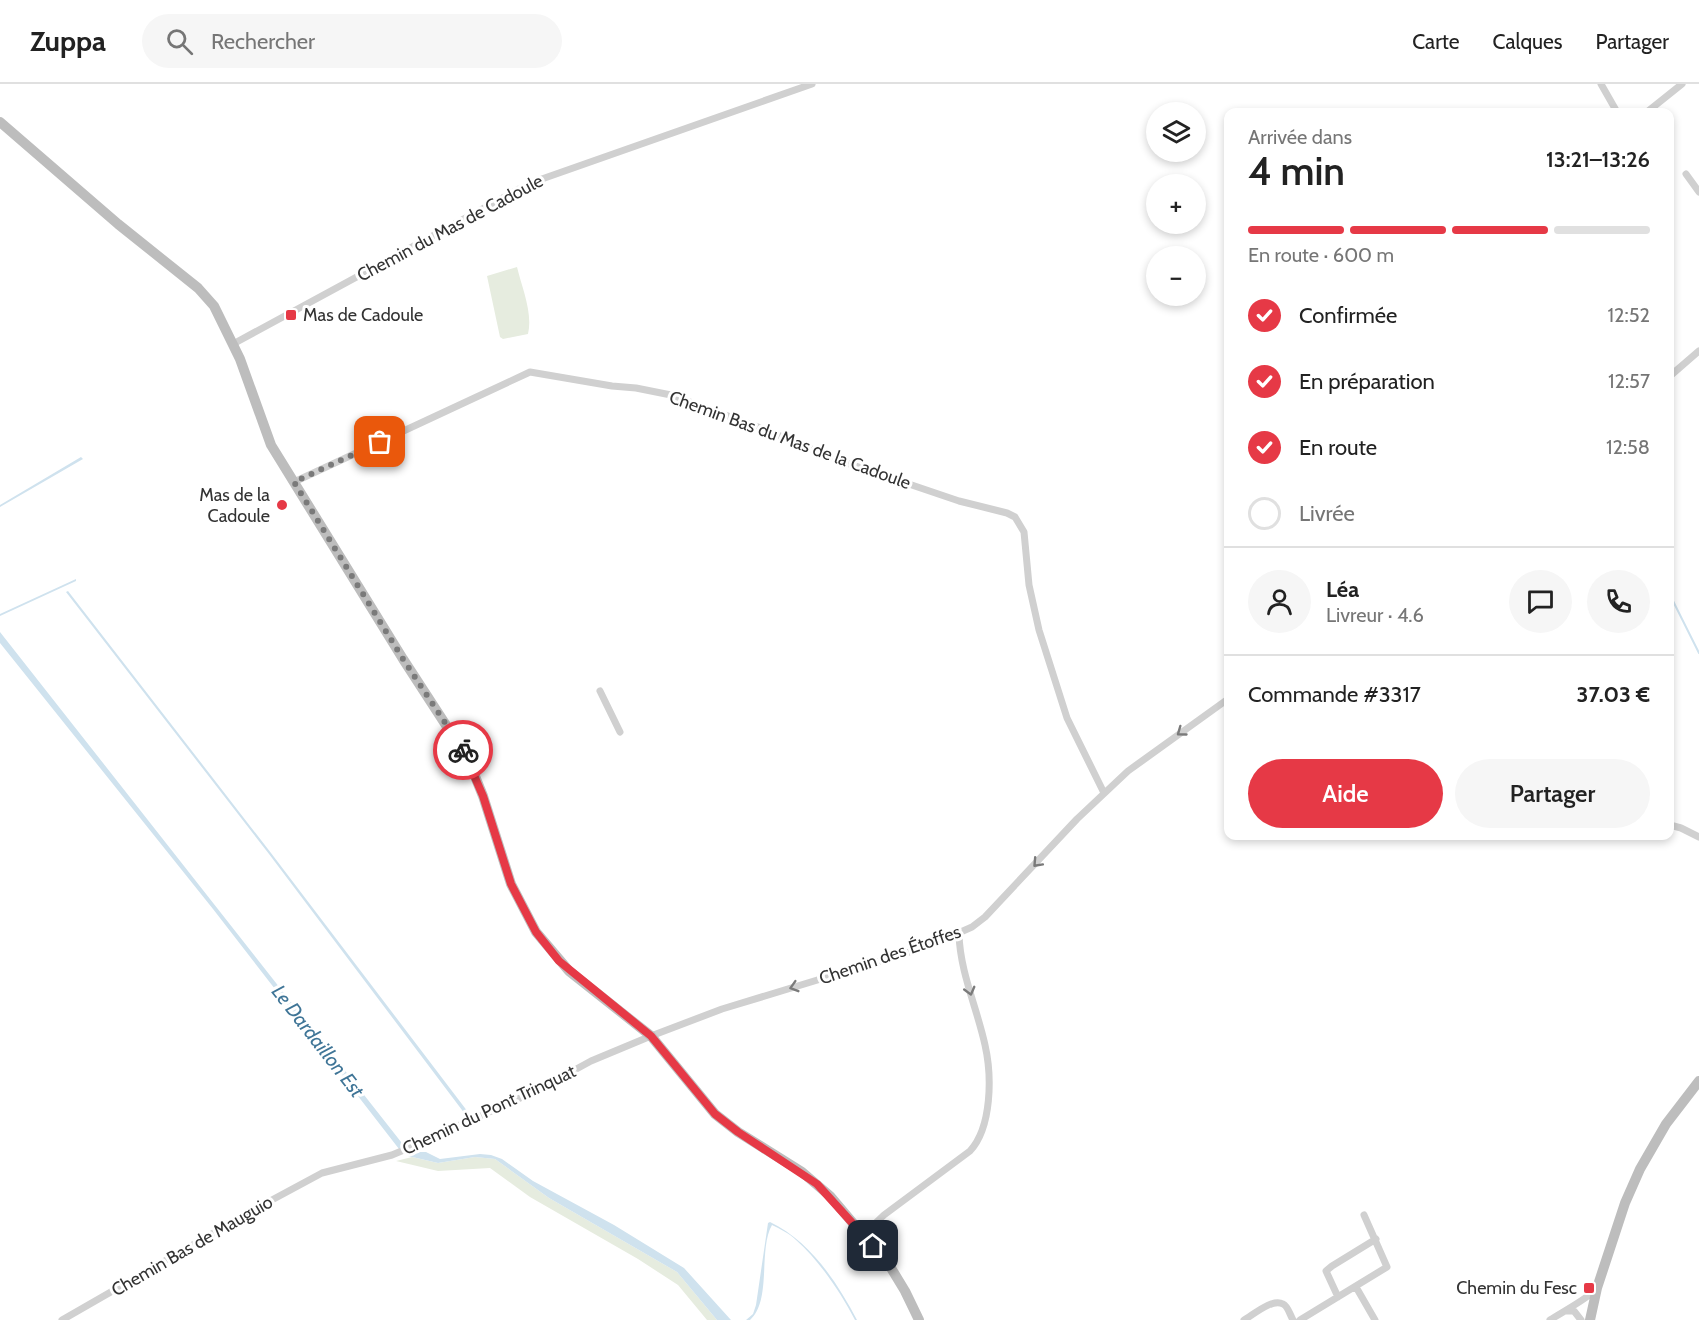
<!DOCTYPE html>
<html lang="fr">
<head>
<meta charset="utf-8">
<style>
  :root { --surface:#fff; --page:#f6f6f6; --text:#222; --muted:#767676; --line:#e0e0e0; --accent:#e63946 }
  body { margin:0; font-family:Cabin,sans-serif; background:var(--page); color:var(--text); height:100vh; display:flex; flex-direction:column; font-size:22px; white-space:nowrap }
  * { box-sizing:border-box; margin:0 }
  p { font-size:20px; color:var(--muted) }
  .icon { flex:none; width:33px; height:33px; fill:none; stroke:currentColor; stroke-width:2; stroke-linecap:round; stroke-linejoin:round }
  .map { position:relative; flex:1; overflow:hidden }
  .details { position:absolute; left:1224px; top:24px; width:450px; height:732px; display:flex; flex-direction:column; background:var(--surface); border-radius:12px; box-shadow:0 3px 9px #0003 }
  .details>* { flex:none }
  .fabs { position:absolute; left:1146px; top:18px; display:grid; gap:12px }
  .fabs a { display:grid; place-items:center; width:60px; height:60px; border-radius:50%; background:var(--surface); box-shadow:0 3px 9px #0003; font-size:30px }
  .pin { position:absolute; display:grid; place-items:center; width:51px; height:51px; color:#fff; margin:-26px; border-radius:12px; box-shadow:0 3px 9px #0006 }
  .courier { position:absolute; display:grid; place-items:center; width:60px; height:60px; margin:-30px; border:4px solid #e63946; border-radius:50%; background:#fff; color:#222; box-shadow:0 2px 8px #0007 }
  .headline em { font-style:normal; font-weight:600 }
  .headline div { display:flex; flex-direction:column-reverse }
  .headline { display:flex; align-items:center; justify-content:space-between; height:102px; padding:0 24px }
  h1 { font-size:39px; font-weight:600; line-height:45px }
  .bar { display:grid; grid-template-columns:repeat(4,1fr); gap:9px 6px; align-content:center; height:72px; padding:0 24px }
  .bar i { height:8px; border-radius:4px; background:var(--line) }
  .bar .selected { background:var(--accent) }
  .bar p { grid-column:span 4 }
  .line { display:flex; align-items:center; gap:15px; padding:0 24px; border-top:2px solid var(--line) }
  .line div { flex:1 }
  .round { display:grid; place-items:center; flex:none; width:63px; height:63px; border-radius:32px; background:var(--page) }
  ol { padding:0 24px; list-style:none }
  li { display:flex; align-items:center; gap:18px; height:66px }
  li p { margin-inline-start:auto }
  li .icon { padding:6px; border-radius:50%; background:var(--accent); color:#fff; stroke-width:4 }
  li:last-child { color:var(--muted) }
  li i { width:33px; height:33px; border:3px solid var(--line); border-radius:50% }
  .cta { display:flex; gap:12px; margin-top:auto; padding:12px 24px }
  .cta a { flex:1; height:69px; border-radius:36px; background:var(--accent); color:#fff; font-size:24px; font-weight:600; line-height:69px; text-align:center }
  .cta a+a { background:var(--page); color:var(--text) }
  header { display:flex; align-items:center; gap:36px; box-sizing:border-box; height:84px; padding:0 30px; background:var(--surface); border-bottom:2px solid var(--line) }
  header strong { font-size:28px }
  nav { display:flex; gap:33px; margin-inline-start:auto; font-size:21px }
  .search { width:420px; height:54px; background:var(--page); display:flex; align-items:center; gap:15px; box-sizing:border-box; padding:0 21px; border-radius:33px; color:var(--muted); font-size:22px }
  .map>svg:first-child { display:block }
  .green { fill:#e6ecdf }
  .water { fill:#cfe2ee }
  .lines { fill:none; stroke-linecap:round; stroke-linejoin:round }
  .stream { stroke:#cfe2ee; stroke-width:2 }
  .street { stroke:#d0d0d0; stroke-width:7 }
  .secondary { stroke:#bdbdbd; stroke-width:10 }
  .oneway { stroke:#7a7a7a }
  .done { stroke:#7a7a7a; stroke-width:6; stroke-dasharray:0 10.8 }
  .route { stroke:#e63946; stroke-width:8 }
  .poi-dot { fill:#e63946; stroke:#fff; stroke-width:2 }
  .labels { text-anchor:middle; dominant-baseline:central; stroke-width:6; stroke-linejoin:round; paint-order:stroke }
  .street-label { font-size:18px; fill:#333; stroke:#fff }
  .poi-label { font-size:18px; fill:#333; stroke:#fff; text-anchor:end }
  .water-label { font-size:20px; font-style:italic; fill:#3f7597; stroke:#fff }
</style>
</head>
<body>
<header>
<strong>Zuppa</strong>
<div class="search"><svg class="icon" aria-label="search" viewBox="0 0 24 24"><circle cx="10" cy="10" r="6"/><path d="M15 15l6 6"/></svg>Rechercher</div>
<nav><a>Carte</a><a>Calques</a><a>Partager</a></nav>
</header>
<div class="map">
<svg width="1699" height="1236" viewBox="0 0 1699 1236">
  <rect width="100%" height="100%" fill="#fff"/>
  <path class="green" d="M517 183C522 204 533 229 528 250L503 255 500 253 487 192Z
    M412 1073 438 1079 475 1073 495 1075 549 1114 677 1188 717 1236H707L678 1201 638 1175 530 1113 490 1084 438 1087 396 1077Z"/>
  <path class="water" d="M81 373 83 375 0 423V421Z
    M76 495V497L0 532V530Z
    M68 507 271 769 471 1032 468 1034 269 770 66 508Z
    M0 548 405 1063 399 1065 213 825 0 559Z
    M419 1068H426L440 1075 480 1070 491 1071 502 1075 533 1097 614 1141 684 1184 731 1236H717L677 1188 549 1114 495 1075 475 1073 438 1079 408 1072Z
    M770 1138C810 1157 837 1198 857 1236H855C841 1209 819 1176 796 1156 789 1149 780 1145 772 1141 758 1165 772 1217 750 1236H746L753 1230 756 1221 768 1139Z"/>
  <g class="lines">
    <path class="stream" d="M1670 511 1699 569"/>
    <path class="street" d="M1601 0 1617 28
      M1647 28 1682 0
      M1686 90 1699 108
      M233 260 519 105 539 96 812 0
      M1670 292 1699 267
      M294 398 530 288 612 302 636 304 671 311 758 343 838 376 959 417 1007 429 1015 433 1024 448 1029 501 1039 546 1067 634 1104 709
      M600 607 620 648
      M1670 741 1681 744 1699 753
      M863 1151 884 1131 970 1067C992 1043 992 992 985 961 977 924 960 888 959 850
      M1356 1203 1375 1236
      M1338 1213 1326 1187 1332 1182 1376 1155
      M1565 1227H1574L1581 1236
      M62 1236 257 1124 322 1089 392 1071 411 1063 538 1006 591 977 651 952 722 925 929 862 972 843 985 833 1077 735 1128 687 1228 615
      M1244 1236C1253 1231 1272 1214 1283 1220 1288 1222 1290 1231 1293 1236
      M1300 1236 1387 1183 1364 1131
      M1550 1236C1562 1228 1587 1215 1595 1206"/>
    <path class="secondary" d="M0 38 118 140 198 204 214 222 240 275 271 361 403 575 468 675 483 712 511 800 536 848 569 887 651 952 715 1030 738 1048 802 1088 830 1112 891 1184 905 1207 919 1236
      M1590 1236 1597 1204 1625 1119 1640 1085 1666 1040 1699 997"/>
  </g>
  <defs><path id="oneway-chevron" d="M-2-3.5L2.5 0L-2 3.5" fill="none" stroke-width="1.6" stroke-linecap="round" stroke-linejoin="round" transform="scale(1.5)"/></defs>
  <g class="oneway">
    <use href="#oneway-chevron" transform="translate(1181 648) rotate(144)"/>
    <use href="#oneway-chevron" transform="translate(1037 779) rotate(133)"/>
    <use href="#oneway-chevron" transform="translate(794 903) rotate(163)"/>
    <use href="#oneway-chevron" transform="translate(970 907) rotate(75)"/>
  </g>
  <g class="lines">
    <path class="done" d="M380 358 294 398 403 575 463 666"/>
    <path class="route" d="M463 666 483 712 511 800 536 848 559 877 651 952 715 1030 738 1048 817 1100 873 1162"/>
  </g>
  <g class="poi-dot">
    <rect x="285" y="225" width="12" height="12" rx="3"/>
    <circle cx="282" cy="421" r="6"/>
    <rect x="1583" y="1198" width="12" height="12" rx="3"/>
  </g>
  <g class="labels">
    <g class="street-label">
      <text transform="translate(450 144) rotate(-28)">Chemin du Mas de Cadoule</text>
      <text transform="translate(790 356) rotate(20)">Chemin Bas du Mas de la Cadoule</text>
      <text transform="translate(890 871) rotate(-19)">Chemin des Étoffes</text>
      <text transform="translate(489 1026) rotate(-25)">Chemin du Pont Trinquat</text>
      <text transform="translate(192 1162) rotate(-30)">Chemin Bas de Mauguio</text>
    </g>
    <g class="poi-label">
      <text x="303" y="231" text-anchor="start">Mas de Cadoule</text>
      <text x="270" y="411">Mas de la<tspan x="270" dy="21">Cadoule</tspan></text>
      <text x="1577" y="1204">Chemin du Fesc</text>
    </g>
    <g class="water-label">
      <text transform="translate(318 957) rotate(52)">Le Dardaillon Est</text>
    </g>
  </g>
</svg>
<div class="fabs">
<a><svg class="icon" aria-label="layers" viewBox="0 0 24 24"><path d="M12 4l9 5-9 5-9-5zM3 14l9 5 9-5"/></svg></a>
<a>+</a>
<a>−</a>
</div>
<div class="pin" style="left:380px;top:358px;background:#ea580c"><svg class="icon" aria-label="bag" viewBox="0 0 24 24"><path d="M5 8h14l-1 12H6zM9 8a3 3 0 0 1 6 0"/></svg></div>
<div class="pin" style="left:873px;top:1162px;background:#1f2937"><svg class="icon" aria-label="home" viewBox="0 0 24 24"><path d="M3 11l9-7 9 7M6 9v11h12V9"/></svg></div>
<div class="courier" style="left:463px;top:666px"><svg class="icon" aria-label="bike" viewBox="0 0 24 24"><circle cx="6" cy="16" r="4"/><circle cx="18" cy="16" r="4"/><path d="M6 16l4-8h5l3 8M10 8l3 8H6M13 5h3"/></svg></div>
<section class="details">
<div class="headline"><div><h1>4 min</h1><p>Arrivée dans</p></div><em>13:21–13:26</em></div>
<div class="bar"><i class="selected"></i><i class="selected"></i><i class="selected"></i><i></i><p>En route · 600 m</p></div>
<ol>
<li><svg class="icon" aria-label="check" viewBox="0 0 24 24"><path d="M5 12l5 5 9-10"/></svg>Confirmée<p>12:52</p></li>
<li><svg class="icon" aria-label="check" viewBox="0 0 24 24"><path d="M5 12l5 5 9-10"/></svg>En préparation<p>12:57</p></li>
<li><svg class="icon" aria-label="check" viewBox="0 0 24 24"><path d="M5 12l5 5 9-10"/></svg>En route<p>12:58</p></li>
<li><i></i>Livrée</li>
</ol>
<div class="line" style="height:108px"><a class="round"><svg class="icon" aria-label="person" viewBox="0 0 24 24"><circle cx="12" cy="8" r="4"/><path d="M4 21q1-7 8-7t8 7"/></svg></a><div><b>Léa</b><p>Livreur · 4.6</p></div><a class="round"><svg class="icon" aria-label="chat" viewBox="0 0 24 24"><path d="M4 5h16v11H9l-5 4z"/></svg></a><a class="round"><svg class="icon" aria-label="phone" viewBox="0 0 24 24"><path d="M5 4h4l2 5-3 2q2 4 5 5l2-3 5 2v4C11 20 4 13 5 4z"/></svg></a></div>
<div class="line" style="height:78px"><div>Commande #3317</div><b>37.03 €</b></div>
<div class="cta"><a>Aide</a><a>Partager</a></div>
</section>
</div>
</body>
</html>
